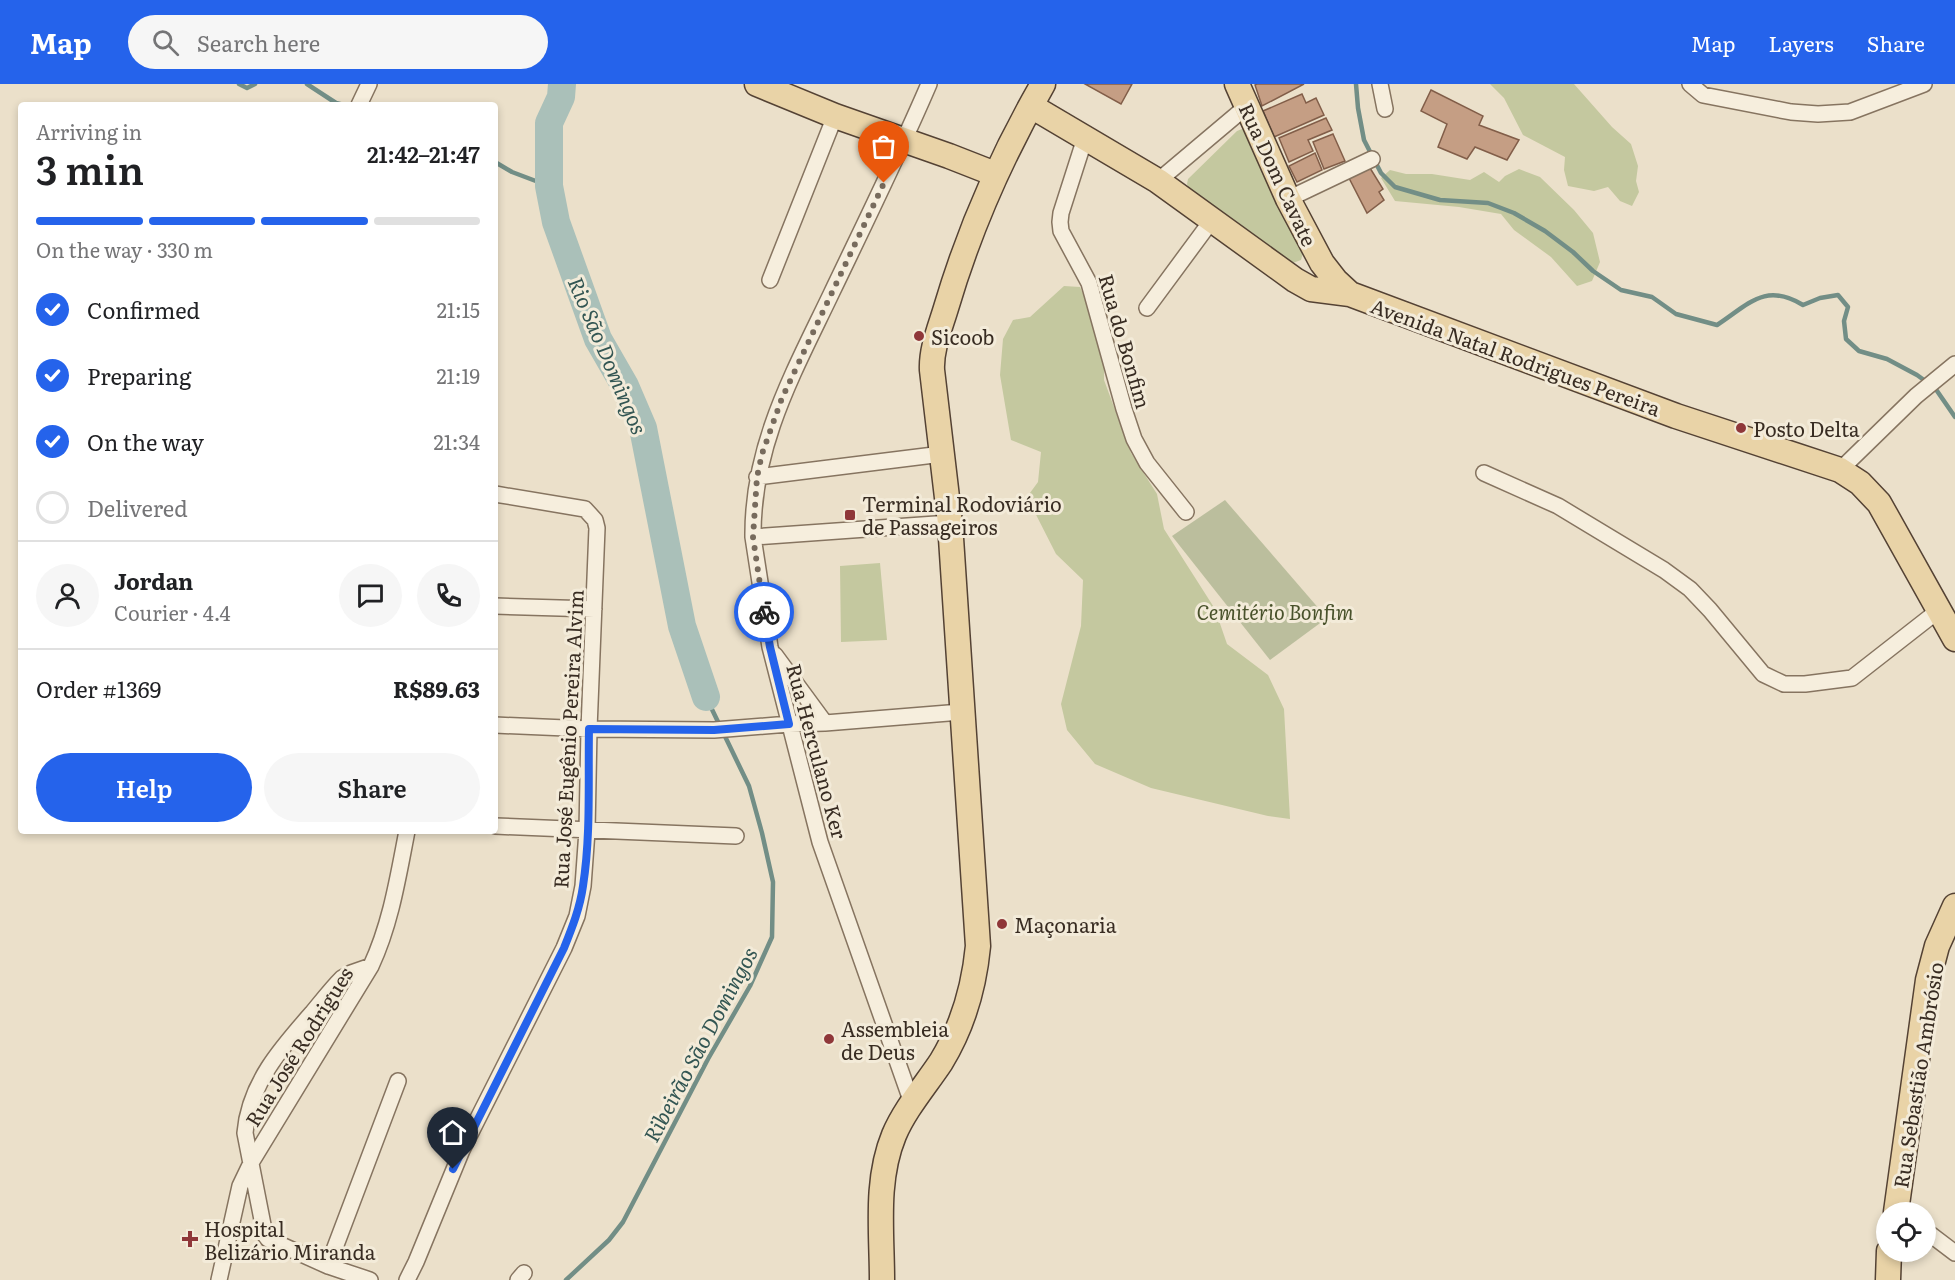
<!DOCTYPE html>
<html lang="en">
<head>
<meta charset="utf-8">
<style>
  :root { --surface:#fff; --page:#f6f6f6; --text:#202124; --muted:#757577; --line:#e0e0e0; --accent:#2563eb }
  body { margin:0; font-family:Literata,serif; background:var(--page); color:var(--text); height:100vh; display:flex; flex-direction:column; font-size:22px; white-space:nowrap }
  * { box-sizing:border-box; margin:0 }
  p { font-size:20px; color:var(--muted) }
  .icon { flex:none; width:33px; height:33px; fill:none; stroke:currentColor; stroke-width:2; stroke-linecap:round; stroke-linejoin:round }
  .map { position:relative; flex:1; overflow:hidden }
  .drawer { position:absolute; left:18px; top:18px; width:480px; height:732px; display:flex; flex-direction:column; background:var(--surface); border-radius:6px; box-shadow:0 3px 9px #0003 }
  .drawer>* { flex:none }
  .tools { position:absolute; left:1876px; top:1118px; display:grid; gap:12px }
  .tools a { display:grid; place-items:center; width:60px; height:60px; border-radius:50%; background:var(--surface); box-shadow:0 3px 9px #0003; font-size:30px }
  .pin { position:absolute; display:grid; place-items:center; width:51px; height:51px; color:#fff; margin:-62px -26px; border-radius:50% 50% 50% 0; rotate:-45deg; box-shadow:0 0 6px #0007 }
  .pin .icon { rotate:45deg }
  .courier { position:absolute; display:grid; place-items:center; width:60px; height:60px; margin:-30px; border:4px solid #2563eb; border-radius:50%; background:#fff; color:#222; box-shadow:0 2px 8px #0007 }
  .headline em { font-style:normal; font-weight:600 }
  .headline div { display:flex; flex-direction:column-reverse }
  .headline { display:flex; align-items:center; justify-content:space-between; height:102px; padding:0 18px }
  h1 { font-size:39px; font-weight:600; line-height:45px }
  .bar { display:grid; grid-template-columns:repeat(4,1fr); gap:9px 6px; align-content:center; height:72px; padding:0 18px }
  .bar i { height:8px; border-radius:4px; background:var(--line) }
  .bar .current { background:var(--accent) }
  .bar p { grid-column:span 4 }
  .line { display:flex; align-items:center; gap:15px; padding:0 18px; border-top:2px solid var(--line) }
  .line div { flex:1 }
  .round { display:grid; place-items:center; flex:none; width:63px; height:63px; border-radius:32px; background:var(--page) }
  ol { padding:0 18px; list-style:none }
  li { display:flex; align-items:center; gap:18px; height:66px }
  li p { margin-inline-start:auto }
  li .icon { padding:6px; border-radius:50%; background:var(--accent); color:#fff; stroke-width:4 }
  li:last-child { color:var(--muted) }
  li i { width:33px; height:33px; border:3px solid var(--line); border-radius:50% }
  .action { display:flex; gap:12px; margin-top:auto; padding:12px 18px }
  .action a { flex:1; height:69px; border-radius:36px; background:var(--accent); color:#fff; font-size:24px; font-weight:600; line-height:69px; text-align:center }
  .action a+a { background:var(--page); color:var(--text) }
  header { display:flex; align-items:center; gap:36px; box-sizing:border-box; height:84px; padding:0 30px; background:var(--accent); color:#fff }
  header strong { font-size:28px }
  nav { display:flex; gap:33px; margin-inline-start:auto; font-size:21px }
  .search { width:420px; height:54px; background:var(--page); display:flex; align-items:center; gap:15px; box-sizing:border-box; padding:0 21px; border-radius:33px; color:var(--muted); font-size:22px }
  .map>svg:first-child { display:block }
  .green { fill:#c4c89f }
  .cemetery { fill:#bbbe9d }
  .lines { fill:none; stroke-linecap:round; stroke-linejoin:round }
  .stream { stroke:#728e86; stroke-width:4.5 }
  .river { stroke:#aac0b9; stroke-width:28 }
  .building { fill:#c59e84; stroke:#825e49; stroke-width:1.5 }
  .minor-casing { stroke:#867460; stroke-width:18 }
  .primary-casing { stroke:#544234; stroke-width:27 }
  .minor { stroke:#f6eedd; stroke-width:15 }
  .primary { stroke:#e9d3a7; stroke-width:24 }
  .done { stroke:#776b5d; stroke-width:6; stroke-dasharray:0 10.8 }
  .route { stroke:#2563eb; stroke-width:8 }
  .poi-dot { fill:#8f3739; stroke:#f3ebd9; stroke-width:2 }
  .labels { text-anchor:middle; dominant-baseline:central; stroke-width:6; stroke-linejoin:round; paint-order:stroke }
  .street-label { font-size:20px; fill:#382c22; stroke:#f3ebd9 }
  .poi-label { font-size:20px; fill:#382c22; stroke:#f3ebd9; text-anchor:start }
  .park-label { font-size:20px; font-style:italic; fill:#49522b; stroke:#f3ebd9 }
  .water-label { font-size:21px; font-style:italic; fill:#335653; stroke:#f3ebd9 }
</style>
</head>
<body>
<header>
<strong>Map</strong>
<div class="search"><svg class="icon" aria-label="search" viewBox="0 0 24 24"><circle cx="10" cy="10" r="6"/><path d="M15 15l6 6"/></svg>Search here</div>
<nav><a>Map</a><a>Layers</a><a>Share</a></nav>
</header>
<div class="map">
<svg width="1955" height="1196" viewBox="0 0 1955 1196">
  <rect width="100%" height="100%" fill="#ebe0ca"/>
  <path class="green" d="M1490 0H1574L1612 43 1631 60 1638 82 1636 97 1639 108 1632 122 1620 117 1608 103 1594 107 1568 102 1564 86 1565 73 1523 51 1504 14Z
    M1242 45 1247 48 1303 169 1301 176 1290 180 1189 105 1187 100 1188 95 1237 47Z
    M1519 85 1540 93 1574 126 1593 149 1600 178 1592 197 1577 202 1551 173 1514 146 1501 130 1459 123 1395 117 1381 94 1390 86 1406 90H1432L1470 96 1484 88 1499 98 1505 92Z
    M1064 202 1080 203 1088 221 1104 273V296L1131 369 1157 410 1164 445 1215 525 1227 560 1268 591 1284 625 1290 735 1268 732 1151 704 1095 680 1067 646 1061 620 1081 542 1083 496 1056 470 1027 413 1038 398 1041 368 1011 356 1000 291 1003 255 1013 236 1030 233Z
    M880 479 887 556 841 558 840 482Z"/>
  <path class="cemetery" d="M1225 416 1327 534 1270 576 1172 452Z"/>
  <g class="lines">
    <path class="stream" d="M239 0 247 4 255 0
      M307 0 336 19 344 21
      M1356 0 1358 24 1364 56 1381 89 1395 103 1440 116 1488 119 1514 129 1545 147 1573 168 1593 187 1621 206 1652 213 1676 230 1717 241C1749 220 1765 198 1803 221L1820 214 1838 211 1848 223 1844 237 1846 255 1859 267 1887 275 1917 291 1935 304 1955 333
      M495 78 512 88 549 102
      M566 1196 609 1156 623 1138 708 975 750 902 772 853 773 798 762 749 749 702 706 613"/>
    <path class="river" d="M562 0 561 13 549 39V102L556 138 598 255 625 302 643 344 682 542 706 613"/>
  </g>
  <path class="building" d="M1085 0H1132L1121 20Z
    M1257 0H1304L1262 22 1255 1Z
    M1431 6 1483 32 1479 41 1519 56 1507 76 1475 63 1467 75 1438 63 1447 40 1421 27Z
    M1302 10 1306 19 1316 14 1324 31 1274 53 1263 27Z
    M1326 34 1332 46 1308 56 1313 67 1289 78 1279 54Z
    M1333 50 1345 77 1324 85 1313 58Z
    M1315 69 1322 86 1297 98 1289 82Z
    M1370 84 1383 105 1379 108 1384 116 1367 129 1349 94Z"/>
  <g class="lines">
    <defs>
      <path id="minor" d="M1380 0 1385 25
        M1690 0 1703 11 1791 28 1818 30 1850 28 1924 0
        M359 21 369 0
        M1085 54 1061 129 1060 138 1061 147 1089 199 1124 325 1134 355 1147 379 1186 428
        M1158 97 1247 22
        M1288 115 1372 75
        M770 196 835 32
        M1147 224 1212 136
        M1840 386 1916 312 1955 280
        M1484 389 1558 422 1664 486 1690 505 1710 526 1763 590 1784 600H1805L1852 594 1939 526
        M757 393 942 370
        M753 453 950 439
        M495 522 594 525
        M775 571 825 639
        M495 641 589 645 714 646 789 640 825 639 961 628
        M495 742 736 752
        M912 1019 820 758 770 563 753 453C752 361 794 288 832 208 865 139 899 70 929 0
        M1926 1147 1955 1169
        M328 1182 398 997
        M219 1196 240 1102 252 1077 371 882C391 839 398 793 407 747
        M370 1196 328 1182 268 1155 265 1151 245 1049C249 1000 281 964 312 929 322 917 331 905 342 894L351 889 371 882
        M407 1196 416 1178 462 1066 564 864 577 832 583 802 587 747 589 645 597 444 595 436 585 425 495 410
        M518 1196 524 1189"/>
      <path id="primary" d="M757 0 835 32 949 72 995 90
        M1237 0 1288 115 1322 179 1336 197 1350 210
        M1031 22 1158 97 1295 196 1311 205 1350 210 1676 332 1840 386 1860 399 1879 419 1955 555
        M1896 1128 1928 896 1937 862 1955 822
        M882 1196C882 1148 875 1097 894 1051 905 1025 925 1002 941 978 963 942 974 904 978 862L950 439 932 286C931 265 940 244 946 224 969 146 1002 71 1043 0
        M1888 1196 1889 1167"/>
    </defs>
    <use href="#minor" class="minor-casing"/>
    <use href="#primary" class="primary-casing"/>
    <use href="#minor" class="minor"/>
    <use href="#primary" class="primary"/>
  </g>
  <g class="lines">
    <path class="done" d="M764 528 753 453 757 393 762 370 782 314 884 99"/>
    <path class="route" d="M453 1085 564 864C572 844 580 824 583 802 591 751 588 697 589 645L714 646 789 640 770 563 764 528"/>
  </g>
  <g class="poi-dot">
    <circle cx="919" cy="252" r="6"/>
    <circle cx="1741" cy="344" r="6"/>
    <rect x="844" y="425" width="12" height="12" rx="3"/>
    <circle cx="1002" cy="840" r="6"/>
    <circle cx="829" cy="955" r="6"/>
    <path d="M187 1146h6v6h6v6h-6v6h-6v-6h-6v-6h6z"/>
  </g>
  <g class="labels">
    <g class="street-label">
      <text transform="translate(1279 90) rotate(65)">Rua Dom Cavate</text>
      <text transform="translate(1126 257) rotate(74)">Rua do Bonfim</text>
      <text transform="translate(1516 272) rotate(20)">Avenida Natal Rodrigues Pereira</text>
      <text transform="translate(567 655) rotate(-87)">Rua José Eugênio Pereira Alvim</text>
      <text transform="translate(818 667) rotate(75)">Rua Herculano Ker</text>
      <text transform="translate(298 962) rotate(-58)">Rua José Rodrigues</text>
      <text transform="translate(1917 991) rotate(-81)">Rua Sebastião Ambrósio</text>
    </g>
    <g class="poi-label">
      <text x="931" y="252">Sicoob</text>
      <text x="1753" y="344">Posto Delta</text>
      <text x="862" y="419">Terminal Rodoviário<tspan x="862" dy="23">de Passageiros</tspan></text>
      <text x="1014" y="840">Maçonaria</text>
      <text x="841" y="944">Assembleia<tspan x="841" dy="23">de Deus</tspan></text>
      <text x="204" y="1144">Hospital<tspan x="204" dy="23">Belizário Miranda</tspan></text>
    </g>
    <g class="park-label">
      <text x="1275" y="527">Cemitério Bonfim</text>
    </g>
    <g class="water-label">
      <text transform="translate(609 271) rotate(67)">Rio São Domingos</text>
      <text transform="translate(699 960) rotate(-62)">Ribeirão São Domingos</text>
    </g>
  </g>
</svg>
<div class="tools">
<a><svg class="icon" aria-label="locate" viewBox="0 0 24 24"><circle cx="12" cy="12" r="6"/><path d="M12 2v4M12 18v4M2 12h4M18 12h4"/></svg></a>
</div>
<div class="pin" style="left:884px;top:99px;background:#ea580c"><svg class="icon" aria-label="bag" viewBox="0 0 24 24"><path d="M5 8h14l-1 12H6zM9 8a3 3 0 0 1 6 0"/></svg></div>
<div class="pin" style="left:453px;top:1085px;background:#1f2937"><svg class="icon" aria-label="home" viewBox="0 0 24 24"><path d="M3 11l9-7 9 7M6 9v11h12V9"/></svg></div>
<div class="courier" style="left:764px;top:528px"><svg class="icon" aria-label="bike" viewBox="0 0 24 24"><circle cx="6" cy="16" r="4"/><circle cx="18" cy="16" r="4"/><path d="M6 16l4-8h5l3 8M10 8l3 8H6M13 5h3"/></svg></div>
<section class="drawer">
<div class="headline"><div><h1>3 min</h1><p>Arriving in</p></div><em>21:42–21:47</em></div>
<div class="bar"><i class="current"></i><i class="current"></i><i class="current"></i><i></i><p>On the way · 330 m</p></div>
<ol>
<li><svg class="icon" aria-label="check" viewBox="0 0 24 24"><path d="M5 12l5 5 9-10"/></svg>Confirmed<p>21:15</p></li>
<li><svg class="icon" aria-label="check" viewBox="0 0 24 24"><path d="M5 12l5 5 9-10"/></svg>Preparing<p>21:19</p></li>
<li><svg class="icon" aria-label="check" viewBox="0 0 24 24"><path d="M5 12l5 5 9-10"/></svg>On the way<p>21:34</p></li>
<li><i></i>Delivered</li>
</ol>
<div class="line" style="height:108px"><a class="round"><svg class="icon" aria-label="person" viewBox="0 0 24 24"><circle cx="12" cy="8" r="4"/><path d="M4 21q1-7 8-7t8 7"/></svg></a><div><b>Jordan</b><p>Courier · 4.4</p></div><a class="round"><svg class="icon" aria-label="chat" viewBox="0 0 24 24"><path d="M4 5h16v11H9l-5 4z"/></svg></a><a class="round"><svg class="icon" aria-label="phone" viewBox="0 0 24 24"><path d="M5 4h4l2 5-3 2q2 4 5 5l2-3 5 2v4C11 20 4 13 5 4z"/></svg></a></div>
<div class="line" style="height:78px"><div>Order #1369</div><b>R$89.63</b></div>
<div class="action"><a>Help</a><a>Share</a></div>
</section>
</div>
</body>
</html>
